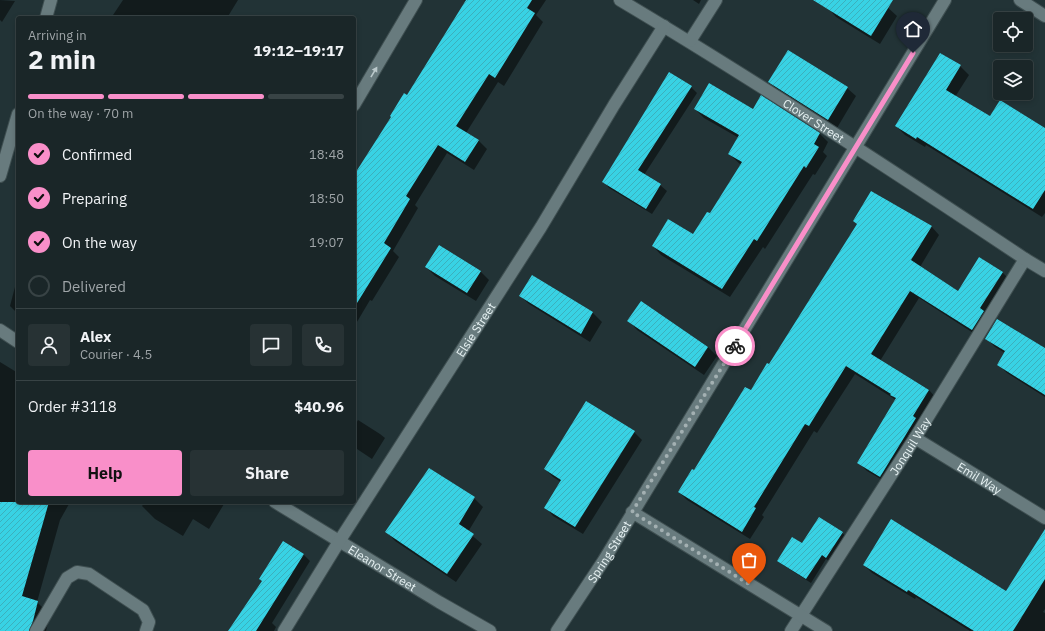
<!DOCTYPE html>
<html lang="en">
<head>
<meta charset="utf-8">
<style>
  :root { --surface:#1a2628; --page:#273234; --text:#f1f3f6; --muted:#9fa5a8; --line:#384345; --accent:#f98fc9 }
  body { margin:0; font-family:"IBM Plex Sans",sans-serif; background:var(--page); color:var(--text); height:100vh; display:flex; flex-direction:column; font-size:15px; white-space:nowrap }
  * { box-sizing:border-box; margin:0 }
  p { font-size:13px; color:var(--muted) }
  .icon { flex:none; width:22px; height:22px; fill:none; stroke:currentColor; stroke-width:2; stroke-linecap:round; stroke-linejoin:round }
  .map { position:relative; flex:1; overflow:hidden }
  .side { position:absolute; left:16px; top:16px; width:340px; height:488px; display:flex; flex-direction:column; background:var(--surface); border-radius:4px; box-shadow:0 2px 6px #0003,0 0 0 1px var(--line) }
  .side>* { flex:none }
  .tools { position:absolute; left:993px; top:12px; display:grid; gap:8px }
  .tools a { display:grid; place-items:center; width:40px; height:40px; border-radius:4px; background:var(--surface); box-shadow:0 2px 6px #0003,0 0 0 1px var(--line); font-size:20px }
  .pin { position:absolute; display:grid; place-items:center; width:34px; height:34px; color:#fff; margin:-41px -17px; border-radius:50% 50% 50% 0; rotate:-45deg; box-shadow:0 0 4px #0007 }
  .pin .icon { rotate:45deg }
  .courier { position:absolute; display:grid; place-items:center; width:40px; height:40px; margin:-20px; border:3px solid #f98fc9; border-radius:50%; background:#fff; color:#222; box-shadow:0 1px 5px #0007 }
  .summary em { font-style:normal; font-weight:700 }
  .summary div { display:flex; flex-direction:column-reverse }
  .summary { display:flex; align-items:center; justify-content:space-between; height:68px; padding:0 12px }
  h1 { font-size:26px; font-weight:700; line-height:30px }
  .bar { display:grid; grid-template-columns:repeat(4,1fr); gap:6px 4px; align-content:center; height:48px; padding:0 12px }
  .bar i { height:5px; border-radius:3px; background:var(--line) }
  .bar .on { background:var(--accent) }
  .bar p { grid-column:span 4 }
  .line { display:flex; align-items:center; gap:10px; padding:0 12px; border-top:1px solid var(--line) }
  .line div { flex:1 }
  .round { display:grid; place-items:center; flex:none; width:42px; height:42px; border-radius:4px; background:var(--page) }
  ol { padding:0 12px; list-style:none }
  li { display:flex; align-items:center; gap:12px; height:44px }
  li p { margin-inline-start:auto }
  li .icon { padding:4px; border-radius:50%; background:var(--accent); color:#111; stroke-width:4 }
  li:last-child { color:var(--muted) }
  li i { width:22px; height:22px; border:2px solid var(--line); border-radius:50% }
  .button { display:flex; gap:8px; margin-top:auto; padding:8px 12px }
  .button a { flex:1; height:46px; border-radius:4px; background:var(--accent); color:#111; font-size:16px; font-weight:700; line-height:46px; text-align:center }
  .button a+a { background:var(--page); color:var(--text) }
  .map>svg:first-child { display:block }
  .shadow { fill:#0007 }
  .building { fill:url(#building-hatch) }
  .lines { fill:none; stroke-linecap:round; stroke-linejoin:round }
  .lane-casing { stroke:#3f4f51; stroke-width:14 }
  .street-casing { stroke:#3f4f51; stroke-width:14 }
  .secondary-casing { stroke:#3f4f51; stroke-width:14 }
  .lane { stroke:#687b7e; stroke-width:12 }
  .street { stroke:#687b7e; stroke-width:12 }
  .secondary { stroke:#687b7e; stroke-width:12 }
  .oneway { fill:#bbc9cb }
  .done { stroke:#a3b0b2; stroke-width:4; stroke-dasharray:0 7.2 }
  .route { stroke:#f98fc9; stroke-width:5 }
  .labels { text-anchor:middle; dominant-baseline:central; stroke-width:4; stroke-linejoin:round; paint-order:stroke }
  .street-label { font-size:12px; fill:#e8f3f4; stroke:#223336 }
</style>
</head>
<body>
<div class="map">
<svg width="1045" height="631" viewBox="0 0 1045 631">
  <defs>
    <pattern id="building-hatch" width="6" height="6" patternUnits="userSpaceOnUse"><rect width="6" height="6" fill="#38d2e4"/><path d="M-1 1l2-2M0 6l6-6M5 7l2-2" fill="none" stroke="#3cb0bd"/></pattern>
  </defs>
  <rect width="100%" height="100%" fill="#223336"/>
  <path class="shadow" d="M0 0 15 1 2 22 0 20Z
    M123 0H238L227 18H111Z
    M464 0H546L536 15 543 22 504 86 498 82 466 133 478 140 487 149 474 170 447 153 415 205 418 208 393 251 399 257 372 301 370 300 354 327V181L466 2Z
    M693 0H701L699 4Z
    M833 0H888L885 5 897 16 880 44 836 17 828 8Z
    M960 66 969 75 955 97 990 117 1045 129V213L1042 217 926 145 925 147 905 135 896 126Z
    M669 74 691 87 697 93 644 175 660 185 667 191 652 214 609 188 603 181Z
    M770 82 847 88 856 96 837 128 778 91Z
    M761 97 820 134 828 142 823 152 827 156 815 175 813 174 765 249 763 247 730 297 661 255 653 246 694 236 710 215 741 165 729 154 739 138 704 118 695 109 753 110Z
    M931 226 939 235 920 267 958 292 980 258 1003 273 1011 281 981 338 919 298 880 361 929 390 937 399 889 484 867 471 858 462 896 400 855 374 817 433 814 431 762 515 764 517 750 539 687 500 679 492 769 365Z
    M426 267 481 272 489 280 476 301 435 276Z
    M533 276 593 313 602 322 590 342 529 304 520 296Z
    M16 283 18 284V314L10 306Z
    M641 303 708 347 717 356 704 375 637 330 629 321Z
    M986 338 1045 349V397L1007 373 998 364 1005 353 995 347Z
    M0 362 18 373V502H67L69 504 60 520 37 602 50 615 46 631H0Z
    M358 420 380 434 385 438 372 459 354 447V427Z
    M634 432 642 440 583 534 553 516 546 508 561 482 553 477 545 469Z
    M474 498 483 507 468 532 482 544 456 582 395 541 387 532Z
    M145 502H221L224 504 209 529 193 519 183 536 155 519 142 506Z
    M842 533 847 537 831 562 826 559 811 583 783 565 778 561 802 544Z
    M1045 535V609L1043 612 1045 613V631H970L916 597 915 599 872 573 864 565 1007 593Z
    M303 554 310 561 272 623 276 627 274 631H234Z"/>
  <path class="building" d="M466 0H532L527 8 535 13 495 78 489 74 456 126 479 140 465 162 438 145 406 196 410 199 384 243 391 248 354 308V175L391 117 390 116 404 93 407 95Z
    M813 0H893L871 36Z
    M788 50 848 87 828 120 768 82Z
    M940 53 961 65 946 90 990 116 1000 100 1045 128V190L1033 209 917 137 916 139 895 126Z
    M669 72 692 86 638 170 661 184 646 209 602 182Z
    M709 83 753 109 761 95 820 133 814 144 819 147 806 168 804 166 757 241 754 239 722 289 652 246 668 219 693 234 707 212 710 213 742 162 728 154 739 135 694 109Z
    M871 191 932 226 911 260 958 291 979 257 1003 272 980 308 984 311 972 330 910 291 871 354 929 390 913 416 916 418 880 477 857 463 896 398 890 395 891 394 846 366 809 426 805 424 754 507 756 508 742 532 678 492 692 469 694 470 745 387 751 390 767 363 769 364 857 224 853 221Z
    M439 245 481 271 467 293 425 267Z
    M532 275 593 312 581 334 519 296Z
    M641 301 708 347 695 367 627 321Z
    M997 319 1045 348V395L997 365 1005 351 985 339Z
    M586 401 635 431 575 527 544 508 561 480 544 469Z
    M429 468 475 497 459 524 474 534 447 574 385 532Z
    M0 502H49L22 596 38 601 33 621 29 631H0Z
    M819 517 843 532 826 558 822 555 806 579 777 561 792 537 802 543Z
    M891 519 1006 591 1045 529V579L1013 631H974L908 590 907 592 863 565Z
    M283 541 304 554 256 631H228L262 581 259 579Z"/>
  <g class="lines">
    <defs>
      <g id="lane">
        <path d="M1020 0 1045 16"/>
        <path id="s1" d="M915 438 1045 518"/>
        <path d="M36 631 67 578 77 572 89 574 143 610 149 622 146 631"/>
        <path id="s2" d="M791 631 915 438 1025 259"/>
      </g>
      <g id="street">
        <path id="s3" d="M620 0C758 82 892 170 1025 259L1045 271"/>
        <path d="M690 41 716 0"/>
        <path d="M354 105 416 0"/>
        <path d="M0 330 18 342"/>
        <path id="s4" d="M275 502 439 602 490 631"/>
        <path d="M632 512 826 631"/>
        <path id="s5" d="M284 631 340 540 541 227 614 105 664 26"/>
      </g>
      <g id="secondary">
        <path d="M46 18 51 0"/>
        <path d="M0 176 18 114"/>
        <path id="s6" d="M557 631 604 560 945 0"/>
      </g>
    </defs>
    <use href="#lane" class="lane-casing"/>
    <use href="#street" class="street-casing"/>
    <use href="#secondary" class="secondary-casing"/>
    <use href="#lane" class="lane"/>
    <use href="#street" class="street"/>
    <use href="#secondary" class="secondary"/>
  </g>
  <defs><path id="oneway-solid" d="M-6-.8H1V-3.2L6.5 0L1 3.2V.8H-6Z"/></defs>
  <use class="oneway" href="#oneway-solid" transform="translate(374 72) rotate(-59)"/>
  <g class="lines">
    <path class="done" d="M735 346 632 512 749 584"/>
    <path class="route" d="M735 346 913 53"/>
  </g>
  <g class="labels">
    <g class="street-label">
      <text stroke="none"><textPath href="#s3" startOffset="228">Clover Street</textPath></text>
      <text stroke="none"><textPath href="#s5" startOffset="357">Elsie Street</textPath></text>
      <text stroke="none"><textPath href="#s2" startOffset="220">Jonquil Way</textPath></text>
      <text stroke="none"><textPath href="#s1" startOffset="76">Emil Way</textPath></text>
      <text stroke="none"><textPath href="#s6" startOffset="95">Spring Street</textPath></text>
      <text stroke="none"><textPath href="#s4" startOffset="126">Eleanor Street</textPath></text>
    </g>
  </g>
</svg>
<div class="tools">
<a><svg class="icon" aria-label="locate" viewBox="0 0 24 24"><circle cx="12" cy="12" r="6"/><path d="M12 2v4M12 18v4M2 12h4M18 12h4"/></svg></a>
<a><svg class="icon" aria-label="layers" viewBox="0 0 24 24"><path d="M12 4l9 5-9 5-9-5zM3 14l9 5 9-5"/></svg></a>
</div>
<div class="pin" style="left:749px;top:584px;background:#ea580c"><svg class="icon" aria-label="bag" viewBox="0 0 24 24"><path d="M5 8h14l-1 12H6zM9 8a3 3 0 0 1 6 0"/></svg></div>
<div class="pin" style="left:913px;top:53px;background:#1f2937"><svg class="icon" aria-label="home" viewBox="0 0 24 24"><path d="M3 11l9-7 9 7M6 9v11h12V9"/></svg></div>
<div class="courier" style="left:735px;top:346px"><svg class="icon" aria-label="bike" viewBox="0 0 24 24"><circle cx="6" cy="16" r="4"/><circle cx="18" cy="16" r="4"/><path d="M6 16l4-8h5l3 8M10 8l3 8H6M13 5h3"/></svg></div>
<section class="side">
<div class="summary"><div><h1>2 min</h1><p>Arriving in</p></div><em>19:12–19:17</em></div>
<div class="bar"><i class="on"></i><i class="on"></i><i class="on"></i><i></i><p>On the way · 70 m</p></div>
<ol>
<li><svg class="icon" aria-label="check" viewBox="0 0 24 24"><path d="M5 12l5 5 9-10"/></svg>Confirmed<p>18:48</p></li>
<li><svg class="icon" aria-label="check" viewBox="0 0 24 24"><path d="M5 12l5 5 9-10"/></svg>Preparing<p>18:50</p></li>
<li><svg class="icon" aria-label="check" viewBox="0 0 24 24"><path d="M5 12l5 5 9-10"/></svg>On the way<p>19:07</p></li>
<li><i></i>Delivered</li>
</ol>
<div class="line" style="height:72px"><a class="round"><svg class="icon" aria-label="person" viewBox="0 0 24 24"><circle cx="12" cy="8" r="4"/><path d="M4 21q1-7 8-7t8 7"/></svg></a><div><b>Alex</b><p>Courier · 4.5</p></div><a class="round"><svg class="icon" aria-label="chat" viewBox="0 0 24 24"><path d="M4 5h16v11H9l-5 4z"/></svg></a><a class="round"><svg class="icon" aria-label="phone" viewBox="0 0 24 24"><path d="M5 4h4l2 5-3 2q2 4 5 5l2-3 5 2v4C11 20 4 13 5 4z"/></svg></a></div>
<div class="line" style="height:52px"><div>Order #3118</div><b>$40.96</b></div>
<div class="button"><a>Help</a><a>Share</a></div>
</section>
</div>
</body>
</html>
